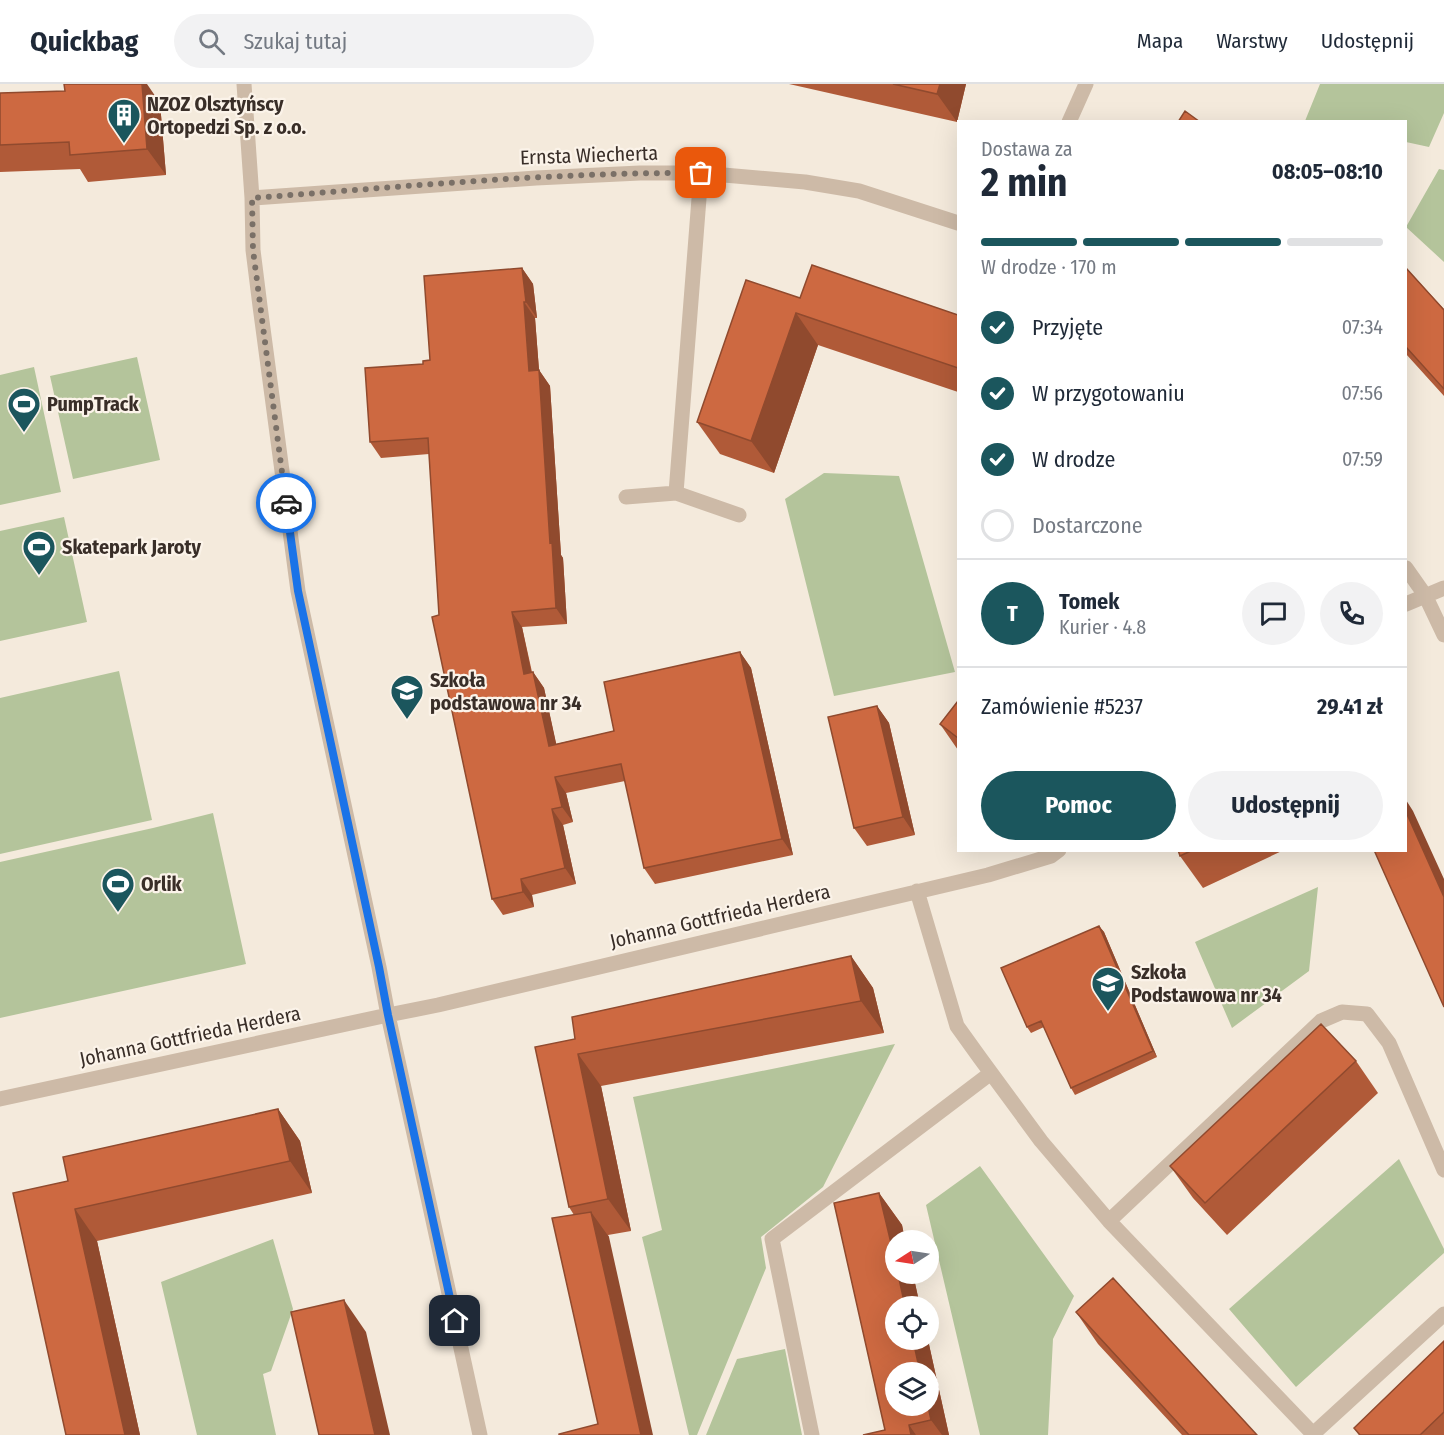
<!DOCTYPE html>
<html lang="pl">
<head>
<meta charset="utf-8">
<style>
  :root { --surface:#fff; --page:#f2f2f3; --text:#1f2937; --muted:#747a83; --line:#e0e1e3; --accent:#1b565d }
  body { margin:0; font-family:"Fira Sans Condensed",sans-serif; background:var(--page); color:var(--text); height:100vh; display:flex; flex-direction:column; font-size:22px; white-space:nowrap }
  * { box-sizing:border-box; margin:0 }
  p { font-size:20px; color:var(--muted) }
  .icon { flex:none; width:33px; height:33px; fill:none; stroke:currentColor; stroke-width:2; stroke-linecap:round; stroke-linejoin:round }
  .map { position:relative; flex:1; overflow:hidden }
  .sheet { position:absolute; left:957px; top:36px; width:450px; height:732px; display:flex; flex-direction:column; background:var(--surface); border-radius:0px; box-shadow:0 6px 24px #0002 }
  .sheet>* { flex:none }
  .needle { width:39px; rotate:258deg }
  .fabs { position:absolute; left:885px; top:1146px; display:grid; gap:12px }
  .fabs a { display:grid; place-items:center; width:54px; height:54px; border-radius:50%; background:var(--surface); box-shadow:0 6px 24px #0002; font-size:30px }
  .pin { position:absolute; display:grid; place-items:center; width:51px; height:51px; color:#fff; margin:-26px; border-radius:12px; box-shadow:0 3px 9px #0006 }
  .courier { position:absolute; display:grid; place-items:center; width:60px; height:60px; margin:-30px; border:4px solid #1a73e8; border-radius:50%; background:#fff; color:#222; box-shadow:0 2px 8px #0007 }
  .summary em { font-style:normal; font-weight:700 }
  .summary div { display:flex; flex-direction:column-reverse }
  .summary { display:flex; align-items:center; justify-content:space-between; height:102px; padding:0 24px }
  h1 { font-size:39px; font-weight:700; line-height:45px }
  .bar { display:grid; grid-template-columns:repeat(4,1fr); gap:9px 6px; align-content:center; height:72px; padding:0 24px }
  .bar i { height:8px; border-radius:4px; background:var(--line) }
  .bar .selected { background:var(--accent) }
  .bar p { grid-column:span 4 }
  .line { display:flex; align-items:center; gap:15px; padding:0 24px; border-top:2px solid var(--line) }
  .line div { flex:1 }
  .round { display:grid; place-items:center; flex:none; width:63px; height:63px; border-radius:32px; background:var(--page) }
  ol { padding:0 24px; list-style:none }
  li { display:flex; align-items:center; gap:18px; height:66px }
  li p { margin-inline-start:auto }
  li .icon { padding:6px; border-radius:50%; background:var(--accent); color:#fff; stroke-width:4 }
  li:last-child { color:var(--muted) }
  li i { width:33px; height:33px; border:3px solid var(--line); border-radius:50% }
  .cta { display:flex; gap:12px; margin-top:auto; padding:12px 24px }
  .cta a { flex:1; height:69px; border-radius:36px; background:var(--accent); color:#fff; font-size:24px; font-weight:700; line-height:69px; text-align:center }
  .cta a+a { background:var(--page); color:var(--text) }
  header { display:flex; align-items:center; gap:36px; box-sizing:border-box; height:84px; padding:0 30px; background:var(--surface); border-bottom:2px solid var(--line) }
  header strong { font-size:28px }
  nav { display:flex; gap:33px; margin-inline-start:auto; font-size:21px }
  .search { width:420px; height:54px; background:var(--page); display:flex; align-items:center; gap:15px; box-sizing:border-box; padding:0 21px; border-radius:33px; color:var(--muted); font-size:22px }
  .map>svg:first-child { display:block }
  .green { fill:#b4c49b }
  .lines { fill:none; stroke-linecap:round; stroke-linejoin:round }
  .minor { stroke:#cdbaa7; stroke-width:15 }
  .wall { fill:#b05a38; fill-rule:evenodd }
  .shaded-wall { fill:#904a2e }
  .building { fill:#cd6941; stroke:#904a2e; stroke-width:1.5 }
  .done { stroke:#7a7067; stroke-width:6; stroke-dasharray:0 10.8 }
  .route { stroke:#1a73e8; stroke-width:8 }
  .labels { text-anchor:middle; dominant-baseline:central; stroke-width:4.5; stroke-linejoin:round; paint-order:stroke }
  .poi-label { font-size:20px; font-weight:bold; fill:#392e28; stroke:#fbf3e9; text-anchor:start }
  .street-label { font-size:20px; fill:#392e28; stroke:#fbf3e9 }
</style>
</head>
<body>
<header>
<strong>Quickbag</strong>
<div class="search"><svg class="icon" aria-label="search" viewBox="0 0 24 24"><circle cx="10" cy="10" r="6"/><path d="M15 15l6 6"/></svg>Szukaj tutaj</div>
<nav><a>Mapa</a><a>Warstwy</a><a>Udostępnij</a></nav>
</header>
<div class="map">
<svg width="1444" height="1351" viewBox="0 0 1444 1351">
  <rect width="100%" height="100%" fill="#f4eadc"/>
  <path class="green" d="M1320 0H1444V29L1429 63 1406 58V38L1305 37Z
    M1439 85 1444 86V178L1406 143Z
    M137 273 160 376 73 395 50 292Z
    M34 283 61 408 0 421V291Z
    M824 389 899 392 955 588 834 612 785 415Z
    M64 433 87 538 0 557V447Z
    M119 587 152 736 0 770V614Z
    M213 729 246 880 0 934V778L153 744Z
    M1318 803 1309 887 1232 944 1195 858Z
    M895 960 823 1103 761 1153 766 1184 697 1351H689L642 1153 662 1146 633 1013Z
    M1399 1075 1444 1165V1169L1296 1303 1229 1225Z
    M980 1082 1074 1212 1053 1255 1048 1351H980L926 1121Z
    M273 1155 293 1225 271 1287 263 1290 276 1351H197L161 1198Z
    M785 1265 802 1351H706L737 1275Z"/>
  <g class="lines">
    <path class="minor" d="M244 0 252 114 253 166 260 222 298 507 379 883 388 931 438 921 988 791 1051 772 1059 766
      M1069 38 1086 0
      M252 114 536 94 640 89H701L805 98 859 107 958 139
      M676 409 739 431
      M626 413 676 409 701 89
      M1406 484 1425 511 1444 551
      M1406 520 1444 504
      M917 807 957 942 980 974 1041 1057 1109 1137 1314 1351
      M0 1015 388 931 480 1351
      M1109 1137 1321 937 1342 928 1367 930 1389 959 1444 1086
      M1313 1350 1444 1230
      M812 1351 772 1155 991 989"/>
  </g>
  <path class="wall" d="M789 0H966L957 38Z
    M0 9 160 19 166 91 88 98 80 85 0 88Z
    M522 184 533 200 537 234H535L539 286 550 302 561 471 563 474 567 540 522 543 532 588H533L544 604 556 660 614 647 740 568 751 584 793 771 655 800 644 784 625 697 566 709 573 738 563 741 576 800 532 811 534 823 503 831 492 815 439 531 429 370 381 374 370 358 423 280 430 276Z
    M1406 184 1444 225V312L1406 270Z
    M800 214 958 231V308L818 261 774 389 720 370 697 338Z
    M877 622 889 639 915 751 867 762 854 744Z
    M940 640 958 654V666Z
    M1178 766H1284L1203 804 1180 772Z
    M1099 842 1104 848 1157 973 1075 1011 1071 1004 1044 943 1031 949 1027 943Z
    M851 872 873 904 884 949 601 1002 631 1147 608 1151 609 1153 598 1340 574 1131 569 1123 575 955Z
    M1356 977 1378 1009 1227 1151 1193 1114 1170 1082Z
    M278 1025 300 1057 312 1109 97 1157 140 1351H66L68 1097Z
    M879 1109 902 1141 905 1156H896V1190H913L920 1222H896V1256H928L949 1351H863L885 1346 834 1119ZM896 1288H928V1322H896Z
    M1076 1228 1257 1351H1182L1098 1260Z
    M1444 1257V1351H1359L1354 1344Z"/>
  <path class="shaded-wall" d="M142 0H147L160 19 166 91 147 65Z
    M940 0H966L957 38 937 10Z
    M522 184 533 200 537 234 526 218Z
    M524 218 535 234 539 286 550 302 561 471 563 474 567 540 556 524 550 459 529 287Z
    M796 229 818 261 774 389 751 357Z
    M512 528 522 543 535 606 524 590Z
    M740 568 751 584 793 771 782 755Z
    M533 588 544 604 560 677 549 662Z
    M877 622 889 639 915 751 903 733Z
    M555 693 566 709 573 738 562 723Z
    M1406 716 1413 727 1444 795V813L1406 728Z
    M552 725 563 741 576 800 565 784Z
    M521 795 532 811 534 823 523 808Z
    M1099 842 1104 848 1157 973 1153 967Z
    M851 872 873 904 884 949 861 917Z
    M578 970 601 1002 631 1147 608 1115Z
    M278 1025 300 1057 312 1109 290 1077Z
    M879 1109 902 1141 905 1156H896V1180Z
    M75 1125 97 1157 140 1351H125Z
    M591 1128 609 1153 653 1351H641Z
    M898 1190H913L920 1222H905Z
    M344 1216 366 1248 390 1351H375Z
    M913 1256H928L949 1351H942L931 1336 928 1322V1288H920Z
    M909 1341 916 1351H911Z"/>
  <path class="building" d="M64 0H142L147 65 70 71 69 58 0 61V9L65 7Z
    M893 0H940L937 10Z
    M1185 27 1200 38H1178Z
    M812 181 958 231V284L796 229 751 357 697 338 746 196 800 214Z
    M522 184 526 218H524L529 287 539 286 550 459 552 458 556 524 512 528 524 590 533 588 549 662 614 647 604 598 740 568 782 755 644 784 621 680 555 693 562 723 552 725 565 784 521 795 523 808 492 815 432 533 439 531 428 354 370 358 365 284 423 280V277L430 276 424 192Z
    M1406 184 1444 226V305L1406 263Z
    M958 617V654L940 640Z
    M877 622 903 733 854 744 828 633Z
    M1406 728 1444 813V923L1374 766H1406Z
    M1178 766H1193L1180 772Z
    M1099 842 1153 967 1071 1004 1041 937 1027 943 1001 884Z
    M851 872 861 917 578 970 608 1115 569 1123 535 963 575 955 572 933Z
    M1321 940 1356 977 1205 1119 1170 1082Z
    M278 1025 290 1077 75 1125 125 1351H66L13 1109 68 1097 63 1073Z
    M879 1109 896 1180V1190H898L905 1222H896V1256H913L920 1288H896V1322H928L931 1336 909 1341 911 1351H863L885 1346 834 1119Z
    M591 1128 641 1351H559V1350L598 1340 552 1134Z
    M1113 1194 1257 1351H1189L1076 1228Z
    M344 1216 375 1351H319L291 1228Z
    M1444 1257V1328L1420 1351H1360L1354 1344Z"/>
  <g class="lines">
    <path class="done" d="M286 419 253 166 252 114C401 103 551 88 701 89"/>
    <path class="route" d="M286 419 298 507 379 883 388 931 455 1237"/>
  </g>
  <defs>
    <symbol id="building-pin" viewBox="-11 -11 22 30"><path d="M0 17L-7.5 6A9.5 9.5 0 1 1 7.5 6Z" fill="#1b565d" stroke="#fbf3e9"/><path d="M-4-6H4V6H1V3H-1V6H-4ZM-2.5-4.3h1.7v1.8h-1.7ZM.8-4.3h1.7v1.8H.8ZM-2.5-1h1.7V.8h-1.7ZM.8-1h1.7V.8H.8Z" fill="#fff"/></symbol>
    <symbol id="stadium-pin" viewBox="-11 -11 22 30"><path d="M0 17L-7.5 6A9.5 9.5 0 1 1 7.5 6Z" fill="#1b565d" stroke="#fbf3e9"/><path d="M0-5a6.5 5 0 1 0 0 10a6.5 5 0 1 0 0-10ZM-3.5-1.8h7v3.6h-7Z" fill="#fff"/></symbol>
    <symbol id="school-pin" viewBox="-11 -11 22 30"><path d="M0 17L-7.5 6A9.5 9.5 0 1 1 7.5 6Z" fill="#1b565d" stroke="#fbf3e9"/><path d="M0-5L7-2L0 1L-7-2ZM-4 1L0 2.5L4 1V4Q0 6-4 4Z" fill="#fff"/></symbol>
  </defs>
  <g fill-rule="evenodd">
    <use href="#building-pin" x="105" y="12" width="38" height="52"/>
    <use href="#stadium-pin" x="5" y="301" width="38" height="52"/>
    <use href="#stadium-pin" x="20" y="444" width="38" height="52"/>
    <use href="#school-pin" x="388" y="588" width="38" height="52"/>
    <use href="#stadium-pin" x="99" y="781" width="38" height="52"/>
    <use href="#school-pin" x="1089" y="880" width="38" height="52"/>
  </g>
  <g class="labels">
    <g class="poi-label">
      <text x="147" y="20">NZOZ Olsztyńscy<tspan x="147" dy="23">Ortopedzi Sp. z o.o.</tspan></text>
      <text x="47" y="320">PumpTrack</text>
      <text x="62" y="463">Skatepark Jaroty</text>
      <text x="430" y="596">Szkoła<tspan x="430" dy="23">podstawowa nr 34</tspan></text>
      <text x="141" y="800">Orlik</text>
      <text x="1131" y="888">Szkoła<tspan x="1131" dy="23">Podstawowa nr 34</tspan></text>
    </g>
    <g class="street-label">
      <text transform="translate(589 71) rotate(-2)">Ernsta Wiecherta</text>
      <text transform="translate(720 832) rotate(-13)">Johanna Gottfrieda Herdera</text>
      <text transform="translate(190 952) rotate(-12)">Johanna Gottfrieda Herdera</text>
    </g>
  </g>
</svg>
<div class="fabs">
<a><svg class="needle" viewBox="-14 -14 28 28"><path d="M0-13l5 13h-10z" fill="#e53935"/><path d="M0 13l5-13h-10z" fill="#747a83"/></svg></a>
<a><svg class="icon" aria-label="locate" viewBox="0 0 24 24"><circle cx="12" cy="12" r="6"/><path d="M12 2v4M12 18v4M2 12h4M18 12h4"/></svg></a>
<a><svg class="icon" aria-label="layers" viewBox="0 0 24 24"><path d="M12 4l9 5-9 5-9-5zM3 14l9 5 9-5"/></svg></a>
</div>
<div class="pin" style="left:701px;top:89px;background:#ea580c"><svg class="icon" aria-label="bag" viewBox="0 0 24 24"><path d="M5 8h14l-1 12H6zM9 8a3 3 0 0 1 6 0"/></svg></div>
<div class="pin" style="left:455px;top:1237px;background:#1f2937"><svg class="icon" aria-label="home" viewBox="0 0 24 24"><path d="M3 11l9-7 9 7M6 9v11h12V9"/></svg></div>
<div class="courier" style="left:286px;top:419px"><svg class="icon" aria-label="car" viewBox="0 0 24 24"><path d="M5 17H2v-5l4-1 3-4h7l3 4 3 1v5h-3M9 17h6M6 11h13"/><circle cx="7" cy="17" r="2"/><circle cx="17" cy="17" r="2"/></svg></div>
<section class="sheet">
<div class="summary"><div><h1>2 min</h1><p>Dostawa za</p></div><em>08:05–08:10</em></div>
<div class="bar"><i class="selected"></i><i class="selected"></i><i class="selected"></i><i></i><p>W drodze · 170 m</p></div>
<ol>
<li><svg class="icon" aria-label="check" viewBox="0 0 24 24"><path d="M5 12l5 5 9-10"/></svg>Przyjęte<p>07:34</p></li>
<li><svg class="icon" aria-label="check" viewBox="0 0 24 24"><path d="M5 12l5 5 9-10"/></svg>W przygotowaniu<p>07:56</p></li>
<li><svg class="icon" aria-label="check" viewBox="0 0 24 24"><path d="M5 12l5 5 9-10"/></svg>W drodze<p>07:59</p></li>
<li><i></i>Dostarczone</li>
</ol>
<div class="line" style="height:108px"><b class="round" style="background:var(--accent);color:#fff">T</b><div><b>Tomek</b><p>Kurier · 4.8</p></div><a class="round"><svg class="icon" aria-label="chat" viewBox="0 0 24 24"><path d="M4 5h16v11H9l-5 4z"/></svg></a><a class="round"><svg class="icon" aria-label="phone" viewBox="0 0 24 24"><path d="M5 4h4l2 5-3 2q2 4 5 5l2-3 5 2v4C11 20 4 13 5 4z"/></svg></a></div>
<div class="line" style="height:78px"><div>Zamówienie #5237</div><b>29.41 zł</b></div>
<div class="cta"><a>Pomoc</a><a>Udostępnij</a></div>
</section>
</div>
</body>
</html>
